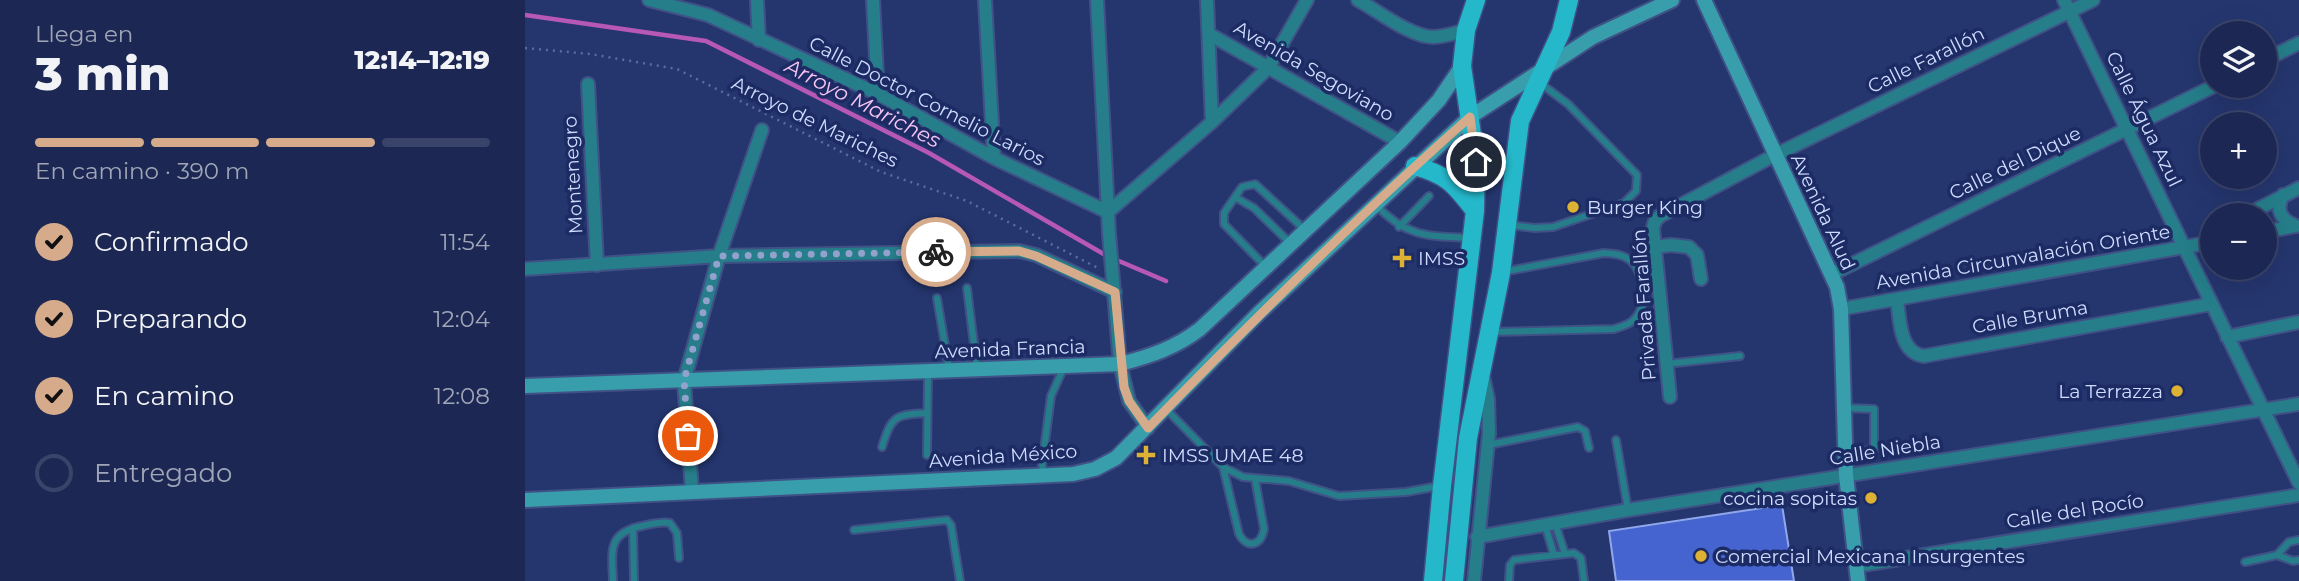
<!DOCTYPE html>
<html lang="es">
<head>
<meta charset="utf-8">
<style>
  :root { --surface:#1c2853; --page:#25305a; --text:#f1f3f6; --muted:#a0a6b8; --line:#3a446a; --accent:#d6ab8b }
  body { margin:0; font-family:Montserrat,sans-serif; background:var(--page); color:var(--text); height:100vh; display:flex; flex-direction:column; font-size:26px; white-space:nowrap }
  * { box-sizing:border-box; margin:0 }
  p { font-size:23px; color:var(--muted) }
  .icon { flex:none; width:38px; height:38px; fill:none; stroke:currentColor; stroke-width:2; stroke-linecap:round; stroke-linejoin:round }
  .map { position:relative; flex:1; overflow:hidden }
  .side { display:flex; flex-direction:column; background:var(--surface); width:525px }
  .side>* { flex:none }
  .tools { position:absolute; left:1675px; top:21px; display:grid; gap:14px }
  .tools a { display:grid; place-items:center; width:77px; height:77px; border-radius:50%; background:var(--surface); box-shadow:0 7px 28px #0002,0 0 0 2px var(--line); font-size:35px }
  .pin { position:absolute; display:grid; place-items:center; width:60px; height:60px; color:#fff; margin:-30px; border:4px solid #fff; border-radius:50%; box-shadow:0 2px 7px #0007 }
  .courier { position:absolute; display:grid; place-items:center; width:70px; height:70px; margin:-35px; border:5px solid #d6ab8b; border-radius:50%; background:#fff; color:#222; box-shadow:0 2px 9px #0007 }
  .summary em { font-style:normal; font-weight:800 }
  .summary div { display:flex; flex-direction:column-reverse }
  .summary { display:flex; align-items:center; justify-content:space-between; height:119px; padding:0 35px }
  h1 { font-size:46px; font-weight:800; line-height:52px }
  .bar { display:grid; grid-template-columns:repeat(4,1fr); gap:10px 7px; align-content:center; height:84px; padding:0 35px }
  .bar i { height:9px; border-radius:5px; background:var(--line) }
  .bar .selected { background:var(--accent) }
  .bar p { grid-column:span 4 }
  ol { padding:0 35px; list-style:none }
  li { display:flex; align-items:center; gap:21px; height:77px }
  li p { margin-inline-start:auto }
  li .icon { padding:7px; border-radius:50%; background:var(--accent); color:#111; stroke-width:4 }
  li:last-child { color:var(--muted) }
  li i { width:38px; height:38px; border:4px solid var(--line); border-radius:50% }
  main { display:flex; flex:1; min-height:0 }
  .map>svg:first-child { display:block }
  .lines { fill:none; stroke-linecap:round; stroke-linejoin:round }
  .stream { stroke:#b858b5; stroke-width:4.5 }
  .building { fill:#4664d0; stroke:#90a8ea; stroke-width:2 }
  .lane-casing { stroke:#405186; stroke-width:10 }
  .street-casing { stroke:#405186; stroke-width:16 }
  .secondary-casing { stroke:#405186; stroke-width:18 }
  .primary-casing { stroke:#405186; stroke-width:21 }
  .path { stroke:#5b6c9d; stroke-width:2.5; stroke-dasharray:2 5; stroke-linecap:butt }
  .lane { stroke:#257e8a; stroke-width:6 }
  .street { stroke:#257e8a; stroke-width:12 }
  .secondary { stroke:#389eac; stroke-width:14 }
  .primary { stroke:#25b8cb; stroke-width:18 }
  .done { stroke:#93a2cc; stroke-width:7; stroke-dasharray:0 12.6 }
  .route { stroke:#d6ab8b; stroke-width:9 }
  .poi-dot { fill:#ddb133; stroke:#1c2b63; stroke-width:2.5 }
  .labels { text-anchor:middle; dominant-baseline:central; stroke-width:7; stroke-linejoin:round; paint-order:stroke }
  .street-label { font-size:19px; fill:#cedcfe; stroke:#1c2b63 }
  .poi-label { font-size:19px; fill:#cedcfe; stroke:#1c2b63; text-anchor:start }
  .water-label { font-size:21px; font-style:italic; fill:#f6c6f3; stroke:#1c2b63 }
</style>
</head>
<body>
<main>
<section class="side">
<div class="summary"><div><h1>3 min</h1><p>Llega en</p></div><em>12:14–12:19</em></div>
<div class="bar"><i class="selected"></i><i class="selected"></i><i class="selected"></i><i></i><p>En camino · 390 m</p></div>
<ol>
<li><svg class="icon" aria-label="check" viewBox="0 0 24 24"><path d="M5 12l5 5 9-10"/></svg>Confirmado<p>11:54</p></li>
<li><svg class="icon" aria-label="check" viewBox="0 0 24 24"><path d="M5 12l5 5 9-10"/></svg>Preparando<p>12:04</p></li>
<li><svg class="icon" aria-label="check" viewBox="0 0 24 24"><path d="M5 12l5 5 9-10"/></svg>En camino<p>12:08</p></li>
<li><i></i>Entregado</li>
</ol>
</section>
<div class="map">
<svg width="1774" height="581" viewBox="0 0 1774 581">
  <rect width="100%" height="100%" fill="#25366f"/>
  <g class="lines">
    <path class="stream" d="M0 15 181 41 404 153 582 256 641 281"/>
  </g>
  <path class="building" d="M1257 505 1269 581H1091L1084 531Z"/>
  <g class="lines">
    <defs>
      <path id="lane" d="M710 197 717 187 730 184 779 229
        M851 205C882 238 904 236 946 238
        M984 225 1010 228 1028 227 1099 203 1111 191 1112 175 1043 104 1015 83
        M874 227 904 196
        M741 267 699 224V213L710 197 729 208 765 243
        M442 288 452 369
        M412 298 424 369
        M965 332 1089 329C1098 326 1107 324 1112 316 1123 302 1118 271 1105 260 1097 254 1089 254 1079 253L977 272
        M1141 364 1215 356
        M1321 408 1349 409V450L1321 452
        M641 409 698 467 718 477 764 481 814 496 881 492 914 486
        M1091 440 1103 510
        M963 445 1053 427 1060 431 1064 448
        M357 447C367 415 370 415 402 413
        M402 455 403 373
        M698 467 714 534C722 549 736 546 739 529L730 479
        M519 475 517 465 526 396 539 367
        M1030 523 1040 554
        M1020 525 1029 555
        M108 528 109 581
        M329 530 422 520 426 525 435 581
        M1774 540 1764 542 1752 555 1768 561 1774 560
        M1720 562 1752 555
        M88 581C87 551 82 533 117 526 126 524 136 521 145 523L152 533 154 558
        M984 581 985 565 989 560 1049 553 1056 558 1059 581"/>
      <path id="street" d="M124 0 183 15 353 94 469 158 583 212 687 122 743 68 782 0
        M232 0 234 40
        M348 0 353 94
        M460 0 469 158
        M572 0 584 233 595 364 604 401 623 428
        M682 0 687 122
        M833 0C853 11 886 37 908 37 919 37 930 33 941 30
        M1539 0 1774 483
        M684 34 875 142
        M1740 60 1774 43
        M63 84 72 265
        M1758 195C1750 210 1756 220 1771 226
        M1721 215 1774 188
        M1740 232 1770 226
        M1130 247 1146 245 1164 247 1172 255 1176 279
        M0 269 194 256 494 251 511 255 590 292
        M1307 274 1689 86
        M1372 300C1375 319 1374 353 1399 356L1686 304
        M1316 309 1687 242
        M1702 337 1774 322
        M1145 397 1128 228 1130 221 1135 216 1250 155 1568 0
        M167 491 159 381 194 256 237 130
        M952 537 1103 510 1774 404
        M1331 566 1774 495
        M949 581 964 433 963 399 958 376"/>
      <path id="secondary" d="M1179 0 1312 287 1316 309 1321 475 1333 581
        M0 386 595 364C626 356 650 348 675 329L875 142 914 100 937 66
        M0 500 548 474 570 469 591 458 734 313 945 117 1068 37 1147 0"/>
      <path id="primary" d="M890 166C923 175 930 185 950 211
        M908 581 917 486 950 211 951 162 937 66 941 30 951 0
        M929 581 943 438 976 273 995 121 1036 32 1044 0"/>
    </defs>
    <use href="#lane" class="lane-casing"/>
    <use href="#street" class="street-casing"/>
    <use href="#secondary" class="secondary-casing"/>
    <use href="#primary" class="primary-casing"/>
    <path class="path" d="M0 48 65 54 152 69 356 172 442 201 573 268"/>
    <use href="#lane" class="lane"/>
    <use href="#street" class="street"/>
    <use href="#secondary" class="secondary"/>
    <use href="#primary" class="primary"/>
  </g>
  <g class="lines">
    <path class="done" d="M163 436 159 380 194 256 411 252"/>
    <path class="route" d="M411 252 494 251 511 256 590 292 599 387 604 401 623 428C727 321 833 216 945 117L951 162"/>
  </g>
  <g class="poi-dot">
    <circle cx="1048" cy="207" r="7"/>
    <path d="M873.5 247.5h7v7h7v7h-7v7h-7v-7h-7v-7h7z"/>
    <circle cx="1652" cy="391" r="7"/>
    <path d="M617.5 444.5h7v7h7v7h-7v7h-7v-7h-7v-7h7z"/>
    <circle cx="1346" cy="498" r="7"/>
    <circle cx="1176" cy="556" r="7"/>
  </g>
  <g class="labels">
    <g class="street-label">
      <text transform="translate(1401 60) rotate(-26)">Calle Farallón</text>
      <text transform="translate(789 71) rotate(30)">Avenida Segoviano</text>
      <text transform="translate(402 101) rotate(27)">Calle Doctor Cornelio Larios</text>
      <text transform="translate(1619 119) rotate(64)">Calle Água Azul</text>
      <text transform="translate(290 122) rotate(26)">Arroyo de Mariches</text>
      <text transform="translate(1490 163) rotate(-26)">Calle del Dique</text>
      <text transform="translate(48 175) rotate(-93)">Montenegro</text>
      <text transform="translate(1298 212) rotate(65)">Avenida Alud</text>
      <text transform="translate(1498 257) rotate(-10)">Avenida Circunvalación Oriente</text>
      <text transform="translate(1119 305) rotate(-94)">Privada Farallón</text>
      <text transform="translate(1505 317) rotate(-10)">Calle Bruma</text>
      <text transform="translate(485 349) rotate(-2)">Avenida Francia</text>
      <text transform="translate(1360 450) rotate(-9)">Calle Niebla</text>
      <text transform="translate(478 456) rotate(-4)">Avenida México</text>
      <text transform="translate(1550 511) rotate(-9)">Calle del Rocío</text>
    </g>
    <g class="poi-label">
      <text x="1062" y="207">Burger King</text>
      <text x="893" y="258">IMSS</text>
      <text x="1638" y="391" text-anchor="end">La Terrazza</text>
      <text x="637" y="455">IMSS UMAE 48</text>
      <text x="1332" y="498" text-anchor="end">cocina sopitas</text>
      <text x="1190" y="556">Comercial Mexicana Insurgentes</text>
    </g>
    <g class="water-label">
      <text transform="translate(338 103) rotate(27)">Arroyo Mariches</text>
    </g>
  </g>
</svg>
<div class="tools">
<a><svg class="icon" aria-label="layers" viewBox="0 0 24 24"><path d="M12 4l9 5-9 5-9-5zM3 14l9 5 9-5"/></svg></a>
<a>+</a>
<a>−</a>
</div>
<div class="pin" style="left:163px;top:436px;background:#ea580c"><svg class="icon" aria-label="bag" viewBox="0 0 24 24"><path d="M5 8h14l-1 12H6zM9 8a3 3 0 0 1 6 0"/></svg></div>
<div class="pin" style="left:951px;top:162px;background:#1f2937"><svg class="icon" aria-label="home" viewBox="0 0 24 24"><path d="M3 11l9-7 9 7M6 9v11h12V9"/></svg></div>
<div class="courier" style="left:411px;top:252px"><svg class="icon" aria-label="bike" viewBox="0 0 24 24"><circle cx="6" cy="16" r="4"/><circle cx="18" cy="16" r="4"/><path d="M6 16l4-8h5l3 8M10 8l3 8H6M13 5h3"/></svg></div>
</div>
</main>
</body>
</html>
